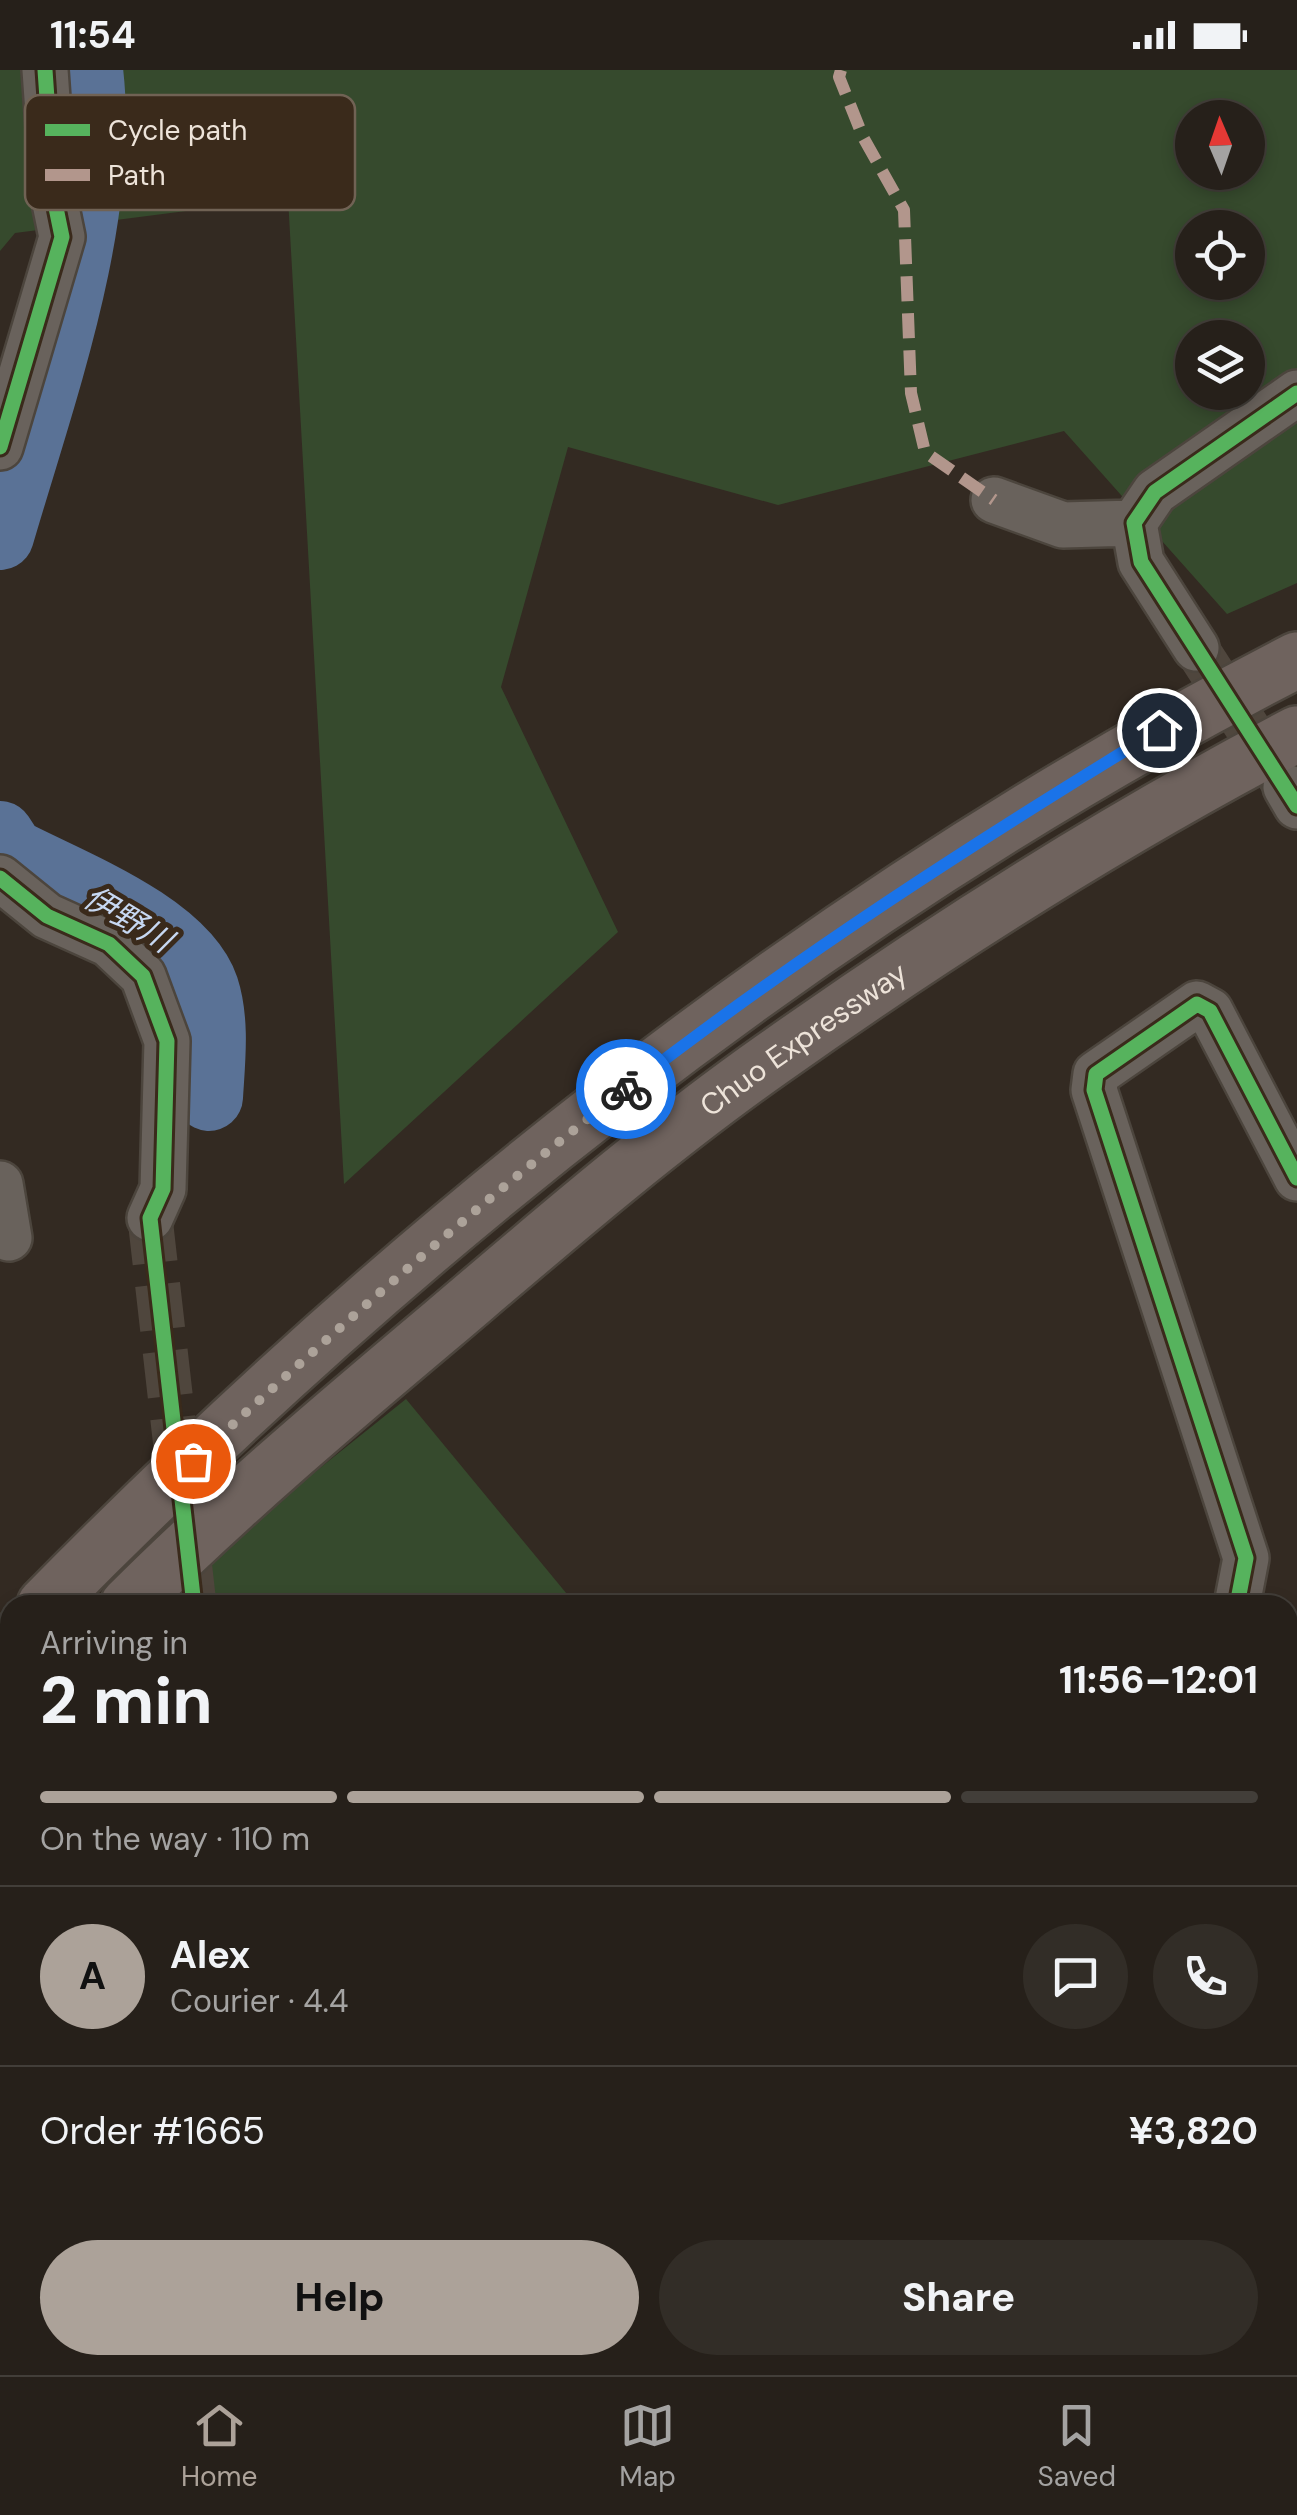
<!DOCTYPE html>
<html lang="en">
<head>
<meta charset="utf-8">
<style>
  :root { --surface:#26201a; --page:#322d27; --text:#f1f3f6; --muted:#a4a3a2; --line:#423e39; --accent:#aca299 }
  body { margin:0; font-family:"DM Sans","Noto Sans JP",sans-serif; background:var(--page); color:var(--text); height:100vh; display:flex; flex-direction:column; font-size:38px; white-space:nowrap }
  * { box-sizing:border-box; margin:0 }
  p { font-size:32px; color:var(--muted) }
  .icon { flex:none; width:55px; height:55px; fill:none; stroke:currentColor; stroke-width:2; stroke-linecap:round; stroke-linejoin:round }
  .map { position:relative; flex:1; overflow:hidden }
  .drawer { position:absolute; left:0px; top:1525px; width:1298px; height:780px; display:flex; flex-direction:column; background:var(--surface); border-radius:30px 30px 0 0; box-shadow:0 5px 15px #0003,0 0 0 2px var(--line) }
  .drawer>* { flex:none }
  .needle { width:65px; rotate:358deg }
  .fabs { position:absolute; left:1175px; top:30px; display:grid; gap:20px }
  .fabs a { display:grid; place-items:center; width:90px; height:90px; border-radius:50%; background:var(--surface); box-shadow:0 5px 15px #0003,0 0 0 2px var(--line); font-size:50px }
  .pin { position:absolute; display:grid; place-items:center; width:85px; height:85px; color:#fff; margin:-42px; border:5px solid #fff; border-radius:50%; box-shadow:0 2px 10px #0007 }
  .courier { position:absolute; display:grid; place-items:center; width:100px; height:100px; margin:-50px; border:8px solid #1a73e8; border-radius:50%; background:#fff; color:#222; box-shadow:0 2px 12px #0007 }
  .overview em { font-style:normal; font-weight:800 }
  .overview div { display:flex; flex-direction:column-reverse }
  .overview { display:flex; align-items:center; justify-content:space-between; height:170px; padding:0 40px }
  h1 { font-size:65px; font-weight:800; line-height:75px }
  .bar { display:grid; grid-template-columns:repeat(4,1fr); gap:15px 10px; align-content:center; height:120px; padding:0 40px }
  .bar i { height:12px; border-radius:8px; background:var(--line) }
  .bar .selected { background:var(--accent) }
  .bar p { grid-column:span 4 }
  .line { display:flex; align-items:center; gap:25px; padding:0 40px; border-top:2px solid var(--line) }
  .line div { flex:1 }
  .round { display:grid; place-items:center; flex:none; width:105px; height:105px; border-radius:52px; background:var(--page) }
  .primary-button { display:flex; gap:20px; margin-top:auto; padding:20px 40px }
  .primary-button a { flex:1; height:115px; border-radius:60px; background:var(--accent); color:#111; font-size:40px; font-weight:800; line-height:115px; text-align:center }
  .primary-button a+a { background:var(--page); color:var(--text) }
  .status { display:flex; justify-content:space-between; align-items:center; height:70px; padding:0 50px; background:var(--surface); direction:ltr }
  .status svg { height:28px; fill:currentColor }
  .tabs { display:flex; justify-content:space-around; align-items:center; height:140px; border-top:2px solid var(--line); background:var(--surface); font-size:28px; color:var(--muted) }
  .tabs a { display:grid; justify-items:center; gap:5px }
  .tabs .selected { color:var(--accent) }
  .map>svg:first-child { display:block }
  .green { fill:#364a2d; fill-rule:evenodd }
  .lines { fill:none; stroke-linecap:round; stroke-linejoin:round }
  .river { stroke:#5a7296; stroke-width:68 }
  .minor-tunnel { stroke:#4f463d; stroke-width:45; stroke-dasharray:45 22; stroke-linecap:butt }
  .minor-casing { stroke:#4c453d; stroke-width:50 }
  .highway-casing { stroke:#4c453d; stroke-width:60 }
  .minor { stroke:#69625c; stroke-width:45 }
  .highway { stroke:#6f635e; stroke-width:55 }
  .quiet { stroke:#b2968c; stroke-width:12; stroke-dasharray:25 12; stroke-linecap:butt }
  .cycleway-casing { stroke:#3a2a1b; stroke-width:21 }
  .cycleway { stroke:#56b35d; stroke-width:15 }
  .done { stroke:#aca299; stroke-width:10; stroke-dasharray:0 18 }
  .route { stroke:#1a73e8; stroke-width:12 }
  .labels { text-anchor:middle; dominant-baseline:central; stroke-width:10; stroke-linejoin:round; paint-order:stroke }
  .street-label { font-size:30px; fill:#ede3d9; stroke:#3a2a1b }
  .water-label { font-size:32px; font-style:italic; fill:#c7d8f2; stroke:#3a2a1b }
  .key { fill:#3a2a1b; stroke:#706254; stroke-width:2.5 }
  .key-label { font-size:28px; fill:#ede3d9 }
</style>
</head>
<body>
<div class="status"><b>11:54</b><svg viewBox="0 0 49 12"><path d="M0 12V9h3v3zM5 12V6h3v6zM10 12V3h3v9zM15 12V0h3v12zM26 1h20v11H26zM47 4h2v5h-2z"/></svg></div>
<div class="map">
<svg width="1297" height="2305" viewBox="0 0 1297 2305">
  <rect width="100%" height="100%" fill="#332a22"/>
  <path class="green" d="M0 0H1297V513L1227 544 1064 361 778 435 568 377 501 617 618 862 344 1114 288 128 15 163 0 181ZM1192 48H1248V102H1192ZM1192 158H1248V212H1192ZM1192 268H1248V322H1192Z
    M406 1329 576 1535H149Z
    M10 1684V2016L0 2012V1696Z"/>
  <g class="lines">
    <path class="river" d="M0 466C41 325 107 147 89 0
      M0 765 11 782C68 812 184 855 205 918 216 952 211 992 209 1027
      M550 2295 564 2305"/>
    <path class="minor-tunnel" d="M1196 578 1282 711
      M150 1148 194 1535"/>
    <defs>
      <path id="minor" d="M0 377 62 167 54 128 45 0
        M994 430 1063 455 1134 453
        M1196 578 1141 492 1134 453 1155 422 1297 323
        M1286 717 1297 736
        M0 808 47 846 109 874 143 906 167 971 163 1119 150 1148
        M0 1114 9 1168
        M1237 1535 1246 1488 1094 1020 1096 1004 1197 934 1210 941 1297 1108
        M1288 1645 1297 1650
        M1288 1865 1297 1881
        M617 2295 628 2305
        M805 2295 809 2305
        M232 2305 234 2295"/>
      <g id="highway">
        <path d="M45 1535C413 1161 829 830 1297 590"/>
        <path id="s1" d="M128 1535C227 1436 336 1344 443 1254 550 1163 657 1070 772 989 940 870 1115 759 1297 664"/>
        <path d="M0 1581 10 1571"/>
        <path d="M0 1663 10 1653"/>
      </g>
    </defs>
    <use href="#minor" class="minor-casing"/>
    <use href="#highway" class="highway-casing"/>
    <use href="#minor" class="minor"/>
    <use href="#highway" class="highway"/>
    <path class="quiet" d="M841 0 839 7 863 67 904 140 911 323 925 382 994 430"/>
    <defs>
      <path id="cycleway" d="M1297 323 1155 422 1134 453 1141 492 1297 736
        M0 377 62 167 54 128 45 0
        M0 808 47 846 109 874 143 906 167 971 163 1119 150 1148 194 1535
        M1237 1535 1246 1488 1094 1020 1096 1004 1197 934 1210 941 1297 1108"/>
    </defs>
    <use href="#cycleway" class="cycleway-casing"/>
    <use href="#cycleway" class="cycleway"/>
  </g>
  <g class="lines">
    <path class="done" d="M193 1391C333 1262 475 1136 626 1019"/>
    <path class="route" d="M626 1019C796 887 975 772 1159 660"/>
  </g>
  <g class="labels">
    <g class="street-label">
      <text stroke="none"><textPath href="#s1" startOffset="882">Chuo Expressway</textPath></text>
    </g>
    <g class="water-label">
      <text transform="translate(128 849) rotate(31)">伊野川</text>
    </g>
  </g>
  <rect x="25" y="25" width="330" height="115" rx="15" class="key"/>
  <rect x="45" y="54" width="45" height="12" fill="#56b35d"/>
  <rect x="45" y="99" width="45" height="12" fill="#b2968c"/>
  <g class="key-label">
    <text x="108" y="70">Cycle path</text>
    <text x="108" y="115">Path</text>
  </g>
</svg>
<div class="fabs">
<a><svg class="needle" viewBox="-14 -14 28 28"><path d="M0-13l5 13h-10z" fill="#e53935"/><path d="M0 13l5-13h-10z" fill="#a4a3a2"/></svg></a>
<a><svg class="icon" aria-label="locate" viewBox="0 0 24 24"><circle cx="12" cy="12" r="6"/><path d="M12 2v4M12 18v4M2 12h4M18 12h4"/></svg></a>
<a><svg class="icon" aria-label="layers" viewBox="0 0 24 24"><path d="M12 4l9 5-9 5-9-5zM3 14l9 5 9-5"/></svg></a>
</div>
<div class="pin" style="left:193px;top:1391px;background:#ea580c"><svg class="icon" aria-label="bag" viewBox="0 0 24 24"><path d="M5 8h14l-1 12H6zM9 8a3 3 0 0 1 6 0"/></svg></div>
<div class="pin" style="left:1159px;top:660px;background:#1f2937"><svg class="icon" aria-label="home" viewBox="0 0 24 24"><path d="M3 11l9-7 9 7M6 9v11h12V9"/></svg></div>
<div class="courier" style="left:626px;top:1019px"><svg class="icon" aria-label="bike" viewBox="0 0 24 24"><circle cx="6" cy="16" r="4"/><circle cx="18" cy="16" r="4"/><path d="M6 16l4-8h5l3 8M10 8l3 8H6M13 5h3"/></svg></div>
<section class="drawer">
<div class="overview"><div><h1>2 min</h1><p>Arriving in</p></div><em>11:56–12:01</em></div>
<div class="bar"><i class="selected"></i><i class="selected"></i><i class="selected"></i><i></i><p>On the way · 110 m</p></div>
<div class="line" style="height:180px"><b class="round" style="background:var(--accent);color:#111">A</b><div><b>Alex</b><p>Courier · 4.4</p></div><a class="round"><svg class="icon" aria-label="chat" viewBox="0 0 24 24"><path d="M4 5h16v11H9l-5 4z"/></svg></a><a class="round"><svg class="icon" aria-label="phone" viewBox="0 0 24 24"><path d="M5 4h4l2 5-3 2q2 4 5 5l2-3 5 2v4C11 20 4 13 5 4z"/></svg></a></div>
<div class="line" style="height:130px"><div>Order #1665</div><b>¥3,820</b></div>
<div class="primary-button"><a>Help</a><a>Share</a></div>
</section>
</div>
<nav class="tabs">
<a class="selected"><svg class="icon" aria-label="home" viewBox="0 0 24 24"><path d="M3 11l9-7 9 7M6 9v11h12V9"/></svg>Home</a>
<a><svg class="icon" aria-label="map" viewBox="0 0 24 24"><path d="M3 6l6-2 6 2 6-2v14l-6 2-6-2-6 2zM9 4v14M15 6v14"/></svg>Map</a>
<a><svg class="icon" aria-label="saved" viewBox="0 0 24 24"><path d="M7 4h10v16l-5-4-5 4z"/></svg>Saved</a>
</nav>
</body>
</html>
